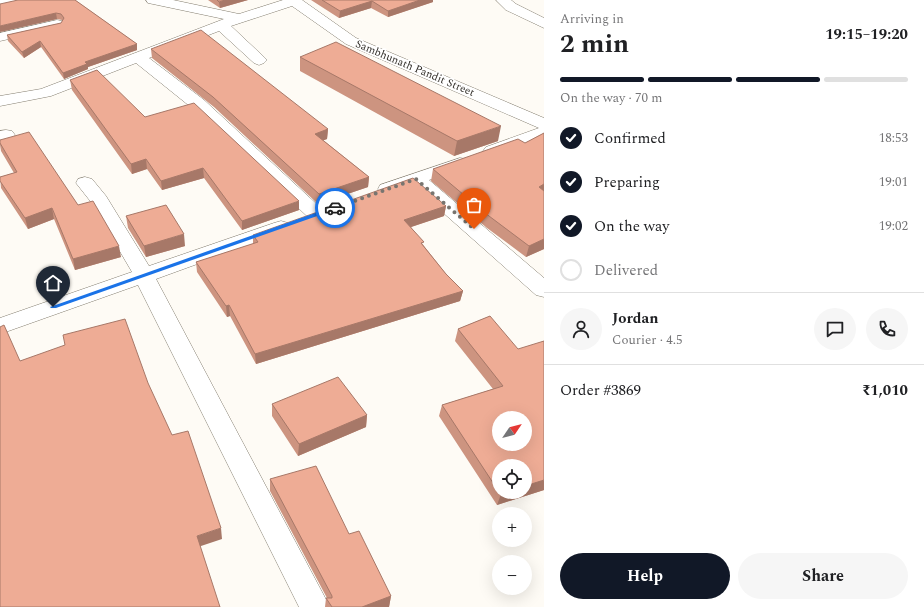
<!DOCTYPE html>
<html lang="en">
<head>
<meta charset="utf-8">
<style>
  :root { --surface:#fff; --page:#f6f6f6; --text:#202124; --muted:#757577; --line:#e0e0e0; --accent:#111827 }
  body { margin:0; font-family:Spectral,serif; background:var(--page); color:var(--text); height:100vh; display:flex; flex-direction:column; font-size:15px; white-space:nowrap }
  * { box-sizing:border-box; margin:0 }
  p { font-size:13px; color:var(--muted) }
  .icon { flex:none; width:22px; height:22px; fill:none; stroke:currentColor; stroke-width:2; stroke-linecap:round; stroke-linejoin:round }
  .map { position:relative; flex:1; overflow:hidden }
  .details { display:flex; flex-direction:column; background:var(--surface); width:380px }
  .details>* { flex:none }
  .needle { width:26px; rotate:55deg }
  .tools { position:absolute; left:492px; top:411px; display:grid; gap:8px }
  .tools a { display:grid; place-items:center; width:40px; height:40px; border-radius:50%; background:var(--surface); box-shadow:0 4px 16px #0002; font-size:20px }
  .pin { position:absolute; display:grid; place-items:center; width:34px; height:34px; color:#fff; margin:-41px -17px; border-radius:50% 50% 50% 0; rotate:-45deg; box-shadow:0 0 4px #0007 }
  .pin .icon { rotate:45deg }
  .courier { position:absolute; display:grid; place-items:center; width:40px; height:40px; margin:-20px; border:3px solid #1a73e8; border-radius:50%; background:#fff; color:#222; box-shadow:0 1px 5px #0007 }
  .head em { font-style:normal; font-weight:700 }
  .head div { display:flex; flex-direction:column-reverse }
  .head { display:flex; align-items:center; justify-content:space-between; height:68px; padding:0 16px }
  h1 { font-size:26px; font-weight:700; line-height:30px }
  .bar { display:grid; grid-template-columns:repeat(4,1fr); gap:6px 4px; align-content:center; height:48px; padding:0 16px }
  .bar i { height:5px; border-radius:3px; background:var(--line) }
  .bar .active { background:var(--accent) }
  .bar p { grid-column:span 4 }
  .line { display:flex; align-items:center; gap:10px; padding:0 16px; border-top:1px solid var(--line) }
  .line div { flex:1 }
  .round { display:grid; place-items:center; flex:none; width:42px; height:42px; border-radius:21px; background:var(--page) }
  ol { padding:0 16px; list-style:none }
  li { display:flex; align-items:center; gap:12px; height:44px }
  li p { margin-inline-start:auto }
  li .icon { padding:4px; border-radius:50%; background:var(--accent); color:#fff; stroke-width:4 }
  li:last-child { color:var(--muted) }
  li i { width:22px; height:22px; border:2px solid var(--line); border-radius:50% }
  .button { display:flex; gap:8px; margin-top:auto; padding:8px 16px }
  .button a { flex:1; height:46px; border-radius:24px; background:var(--accent); color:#fff; font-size:16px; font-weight:700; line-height:46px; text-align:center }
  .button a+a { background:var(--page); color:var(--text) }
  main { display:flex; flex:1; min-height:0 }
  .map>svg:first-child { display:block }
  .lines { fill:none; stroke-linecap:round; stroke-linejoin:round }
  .minor-casing { stroke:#837d6f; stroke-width:1 }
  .minor { fill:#fff; fill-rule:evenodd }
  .wall { fill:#cd9480 }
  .shaded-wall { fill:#a77868 }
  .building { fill:#eeac95; stroke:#a77868; fill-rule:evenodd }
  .route { fill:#1a73e8 }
  .done { stroke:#787570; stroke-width:4; stroke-dasharray:0 7.2 }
  .labels { text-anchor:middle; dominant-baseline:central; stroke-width:3.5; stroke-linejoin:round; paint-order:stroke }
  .far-street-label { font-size:11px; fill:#302d28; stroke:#fff }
</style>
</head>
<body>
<main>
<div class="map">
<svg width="544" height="607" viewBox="0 0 544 607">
  <rect width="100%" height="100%" fill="#fefbf5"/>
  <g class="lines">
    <defs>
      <path id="minor" d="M0 0H25L23 3 0 8Z
        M146 0H173L239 14 283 0H302L356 38 544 118V138L498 155 492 156 486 155 483 151 486 147 539 128 346 44 292 6 231 26 264 57 267 60 264 63 259 65 254 63 219 31 149 58 204 100 323 210 326 214 323 218 316 220 309 218 192 108 136 63 51 96 0 106V96L41 89 224 19 153 4 148 3Z
        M496 0H511L516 4 544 18V28L506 10Z
        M57 20 62 21 64 24 62 27 0 41V33Z
        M6 130 12 131 15 135 12 139 0 141V131Z
        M460 158 466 159 469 163 466 167 429 180 544 278V297L536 295 413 186 387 195 380 193 378 189 380 185Z
        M85 177 92 179 106 196 149 266 274 223 281 221 288 223 291 227 288 231 156 279 330 607H299L138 285 0 334V318L132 272 91 202 76 183 78 179Z"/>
    </defs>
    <use href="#minor" class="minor-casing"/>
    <use href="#minor" class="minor"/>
  </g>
  <path class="wall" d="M75 0 137 44V50L88 67V69L64 79 41 47 24 58 8 41 7 35 61 23 63 20H62L57 19 0 32Z
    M208 0H248L220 8Z
    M311 0H433V2L388 17 371 8 339 18Z
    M151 49 328 129 327 139 323 140 369 177 368 187 318 204 214 107 152 58Z
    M300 57 498 141 454 156 300 71Z
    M70 80 145 117 299 210 242 230 204 178 162 190 147 169 132 174 72 90Z
    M544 133V249L526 257 487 228 431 181 433 169 525 143Z
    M0 140 78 205 121 257 75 270 54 219 28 229 1 188 0 177 14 173 1 151 0 145Z
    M446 206 444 216 411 227 424 246 446 274 463 291 460 301 256 364 230 316 227 317 197 272 196 262 253 244V235Z
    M126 216 185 246 146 257 128 228Z
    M490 316 544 490 497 505 439 416 442 405 493 389 455 341 458 329Z
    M272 404 367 415 366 427 298 456 272 416Z
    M270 479 349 534 391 596 389 607H325L326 598H327L270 491Z"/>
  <path class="shaded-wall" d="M225 0H248L220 8 219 2Z
    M420 0H433V2L388 17V11Z
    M372 1 371 8 339 18 340 11Z
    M56 13 57 19 0 32V26Z
    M40 41 41 47 24 58 22 52Z
    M137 44V50L88 67V69L64 79 63 73 85 62Z
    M501 126 498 141 454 156 457 141Z
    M328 129 327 139 314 144 315 134Z
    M146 159 147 169 132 174 131 164Z
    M203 168 204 178 162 190 161 181Z
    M369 177 368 187 318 204 319 194Z
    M544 184V194L539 187Z
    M299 201V210L242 230V221Z
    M446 206 444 216 402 230 404 220Z
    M52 208 54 219 28 229 25 218Z
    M184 234 185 246 146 257 144 246Z
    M544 239V249L526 257 529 246Z
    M119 246 121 257 75 270 73 259Z
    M463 291 460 301 256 364 255 354Z
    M229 305 230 316 227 317 226 306Z
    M367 415 366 427 298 456 299 444Z
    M544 480V490L497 505 501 494 508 492H525V486Z
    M221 528 222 539 198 547 197 536Z
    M391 596 389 607H362Z"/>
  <path class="building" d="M18 0H75L137 44 85 62 87 64 63 73 40 41 22 52 7 35 61 23 64 18 61 14 56 13 0 26V4Z
    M217 0H225L219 2Z
    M322 0H420L388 11 372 1 340 11Z
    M201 30 328 129 315 134 369 177 319 194 213 97 151 49Z
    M336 42 501 126 457 141 300 57Z
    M97 70 145 117 194 103 299 201 242 221 203 168 161 181 146 159 131 164 70 80Z
    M29 132 78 205 93 201 119 246 73 259 52 208 25 218 0 181V177L17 172 0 143V140Z
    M544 133V184L539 187 544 191V239L529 246 489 216 433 169 518 139 525 143Z
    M413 178 446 206 404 220 424 242 421 243 446 274 463 291 255 354 229 305 226 306 196 262 258 242 253 235Z
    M166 205 184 234 144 246 126 216Z
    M490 316 518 349 544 341V480L525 486V466H499V492L442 405 503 386 458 329ZM499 418H525V444H499Z
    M125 319 148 383 172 435 188 431 221 528 197 536 220 607H0V327L4 325 20 361 65 345 63 335Z
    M338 377 367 415 299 444 272 404Z
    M316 466 349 534 359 531 391 596 362 607H332L326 598H332V596L270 479Z
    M499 492H508L501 494Z"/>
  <path class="route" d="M335 206H337V209L56 308H51L50 307Z"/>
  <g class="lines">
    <path class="done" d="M335 208 416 179 474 229"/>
  </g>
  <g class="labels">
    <g class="far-street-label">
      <text transform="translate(415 68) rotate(23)">Sambhunath Pandit Street</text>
    </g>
  </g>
</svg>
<div class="tools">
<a><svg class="needle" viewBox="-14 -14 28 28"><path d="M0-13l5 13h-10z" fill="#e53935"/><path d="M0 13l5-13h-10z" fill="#757577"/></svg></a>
<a><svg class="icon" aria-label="locate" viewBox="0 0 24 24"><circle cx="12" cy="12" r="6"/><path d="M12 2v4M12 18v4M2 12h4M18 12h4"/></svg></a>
<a>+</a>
<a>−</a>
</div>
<div class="pin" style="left:474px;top:229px;background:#ea580c"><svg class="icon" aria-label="bag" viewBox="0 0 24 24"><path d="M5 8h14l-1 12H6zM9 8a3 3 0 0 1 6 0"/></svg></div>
<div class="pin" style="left:53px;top:307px;background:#1f2937"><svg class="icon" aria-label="home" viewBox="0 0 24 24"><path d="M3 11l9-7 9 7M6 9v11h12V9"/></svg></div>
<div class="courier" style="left:335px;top:208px"><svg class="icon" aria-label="car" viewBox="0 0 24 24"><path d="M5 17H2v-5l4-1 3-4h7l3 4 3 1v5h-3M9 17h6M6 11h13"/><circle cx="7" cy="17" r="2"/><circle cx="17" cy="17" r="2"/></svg></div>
</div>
<section class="details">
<div class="head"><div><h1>2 min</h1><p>Arriving in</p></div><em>19:15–19:20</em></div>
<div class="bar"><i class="active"></i><i class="active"></i><i class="active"></i><i></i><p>On the way · 70 m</p></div>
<ol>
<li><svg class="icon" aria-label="check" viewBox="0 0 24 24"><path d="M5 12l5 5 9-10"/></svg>Confirmed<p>18:53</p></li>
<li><svg class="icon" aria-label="check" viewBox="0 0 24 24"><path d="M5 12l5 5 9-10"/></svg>Preparing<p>19:01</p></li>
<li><svg class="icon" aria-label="check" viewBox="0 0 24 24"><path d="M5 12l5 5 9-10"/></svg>On the way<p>19:02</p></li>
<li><i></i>Delivered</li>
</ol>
<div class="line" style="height:72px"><a class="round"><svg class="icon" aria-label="person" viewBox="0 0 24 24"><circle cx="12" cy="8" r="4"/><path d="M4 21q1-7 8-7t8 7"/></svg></a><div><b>Jordan</b><p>Courier · 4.5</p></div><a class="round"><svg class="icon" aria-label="chat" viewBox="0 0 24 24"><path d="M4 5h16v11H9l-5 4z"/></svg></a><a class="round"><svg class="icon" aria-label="phone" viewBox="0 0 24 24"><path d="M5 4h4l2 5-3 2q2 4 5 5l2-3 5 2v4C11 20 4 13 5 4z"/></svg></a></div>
<div class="line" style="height:52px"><div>Order #3869</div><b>₹1,010</b></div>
<div class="button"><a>Help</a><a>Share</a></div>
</section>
</main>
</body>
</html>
